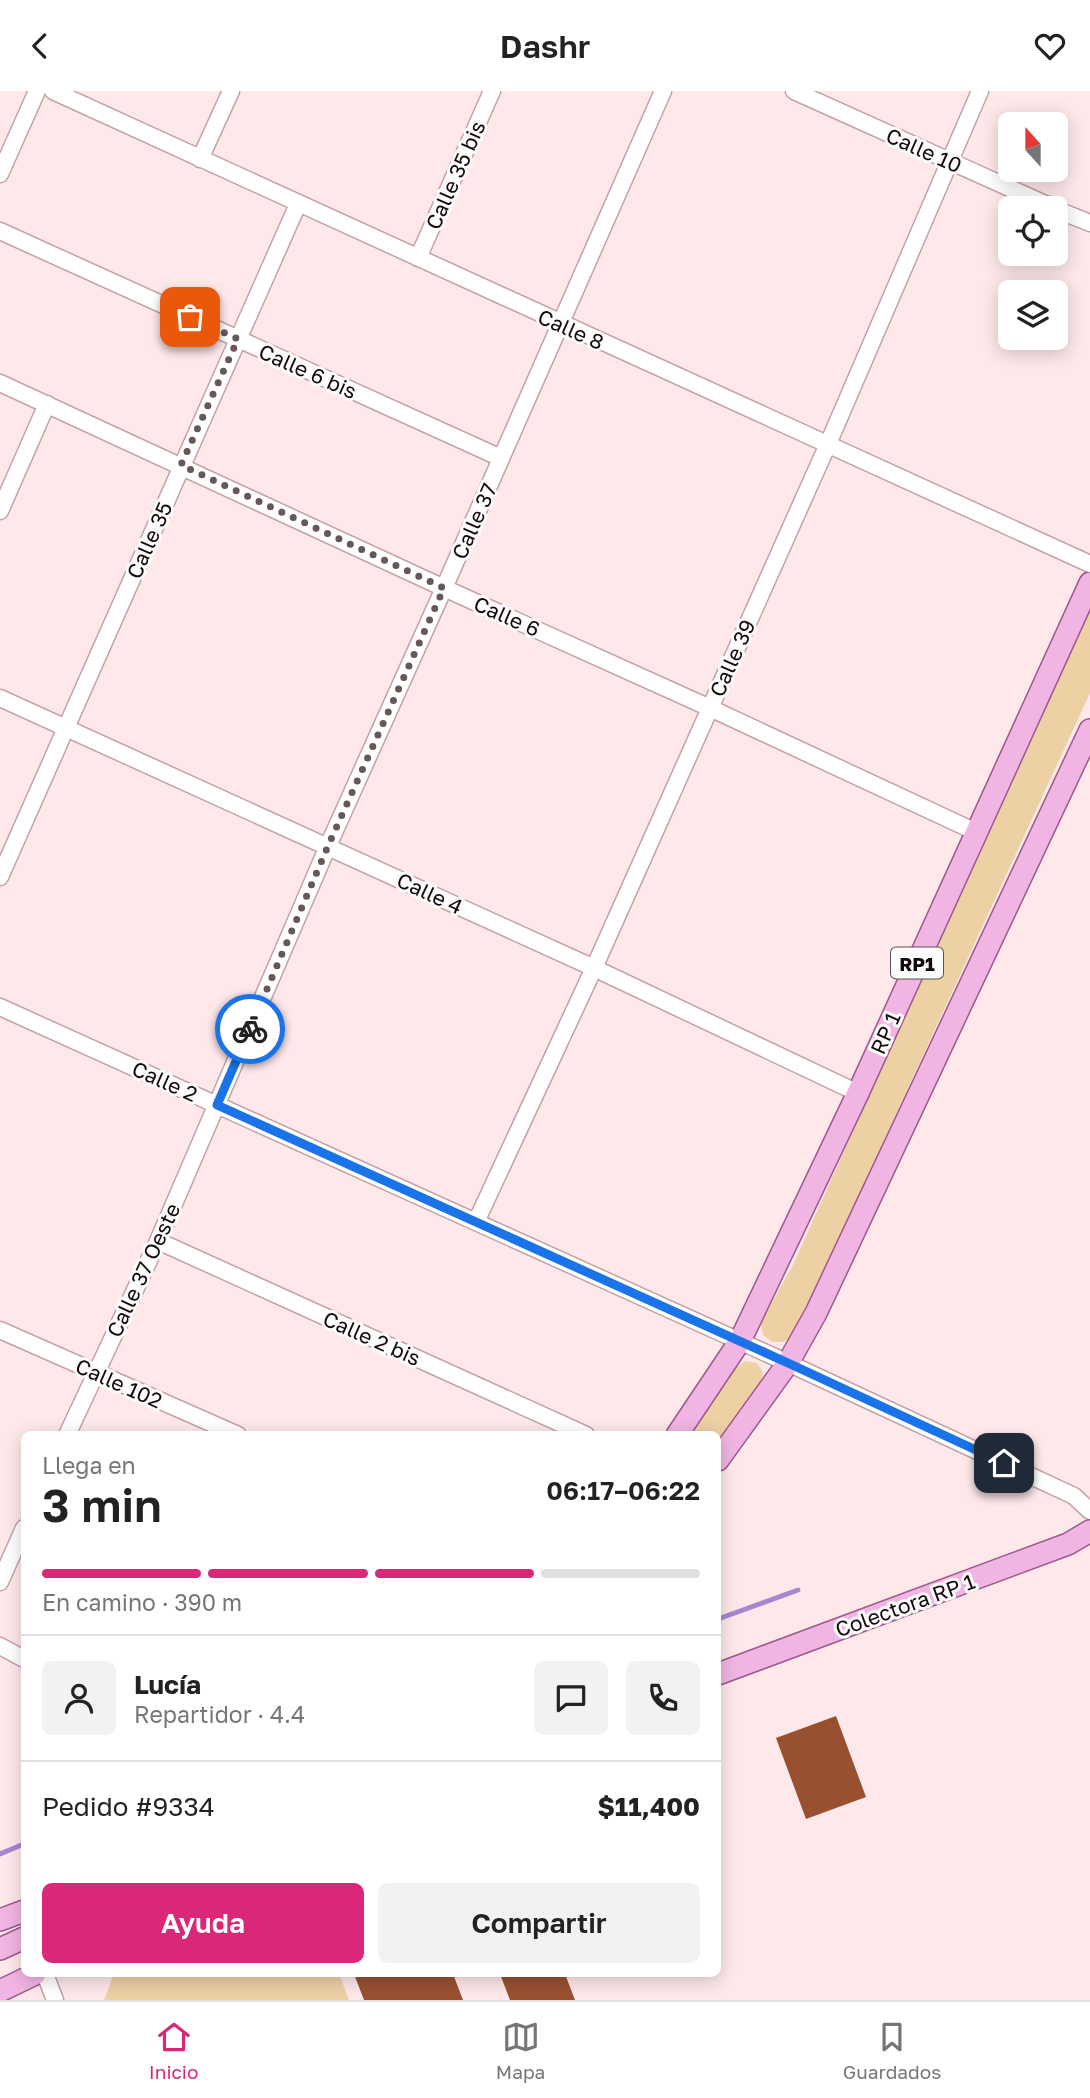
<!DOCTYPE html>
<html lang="es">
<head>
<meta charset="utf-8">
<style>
  :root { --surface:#fff; --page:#f2f2f2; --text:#222; --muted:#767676; --line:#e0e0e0; --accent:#db2777 }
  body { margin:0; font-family:"Golos Text",sans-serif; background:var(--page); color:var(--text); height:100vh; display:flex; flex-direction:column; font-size:26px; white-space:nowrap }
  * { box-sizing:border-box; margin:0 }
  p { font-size:23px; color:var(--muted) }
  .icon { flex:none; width:38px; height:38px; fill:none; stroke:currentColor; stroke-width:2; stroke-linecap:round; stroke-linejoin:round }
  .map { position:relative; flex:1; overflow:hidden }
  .side { position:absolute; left:21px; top:1340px; width:700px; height:546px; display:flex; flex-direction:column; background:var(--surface); border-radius:10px; box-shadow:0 4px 18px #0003 }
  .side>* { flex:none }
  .needle { width:46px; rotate:339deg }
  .tools { position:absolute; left:998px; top:21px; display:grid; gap:14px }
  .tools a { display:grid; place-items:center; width:70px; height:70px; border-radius:10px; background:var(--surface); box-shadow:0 4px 18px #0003; font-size:35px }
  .pin { position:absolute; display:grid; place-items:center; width:60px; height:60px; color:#fff; margin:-30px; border-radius:14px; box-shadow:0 4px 10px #0006 }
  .courier { position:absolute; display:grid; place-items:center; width:70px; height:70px; margin:-35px; border:5px solid #1a73e8; border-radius:50%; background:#fff; color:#222; box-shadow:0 2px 9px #0007 }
  .head em { font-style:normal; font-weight:600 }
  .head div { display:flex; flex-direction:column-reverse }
  .head { display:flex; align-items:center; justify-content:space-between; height:119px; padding:0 21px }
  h1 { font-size:46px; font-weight:600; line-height:52px }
  .bar { display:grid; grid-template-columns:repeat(4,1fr); gap:10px 7px; align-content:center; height:84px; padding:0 21px }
  .bar i { height:9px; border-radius:5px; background:var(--line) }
  .bar .active { background:var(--accent) }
  .bar p { grid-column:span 4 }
  .line { display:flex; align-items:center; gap:18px; padding:0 21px; border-top:2px solid var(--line) }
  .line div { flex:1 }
  .round { display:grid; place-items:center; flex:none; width:74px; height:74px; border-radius:10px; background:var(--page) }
  .button { display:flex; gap:14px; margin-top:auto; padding:14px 21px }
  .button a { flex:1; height:80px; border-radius:10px; background:var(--accent); color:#fff; font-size:28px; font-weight:600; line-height:80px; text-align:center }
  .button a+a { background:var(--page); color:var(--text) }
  header { display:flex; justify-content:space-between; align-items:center; height:91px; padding:0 21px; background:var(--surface); font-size:32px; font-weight:600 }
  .tabs { display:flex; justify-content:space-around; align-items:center; height:98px; border-top:2px solid var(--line); background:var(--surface); font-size:19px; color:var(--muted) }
  .tabs a { display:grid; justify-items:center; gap:4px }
  .tabs .active { color:var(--accent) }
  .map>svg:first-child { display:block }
  .green { fill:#eed0a5 }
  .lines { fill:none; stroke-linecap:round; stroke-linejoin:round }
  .stream { stroke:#a688d0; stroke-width:5 }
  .building { fill:#995031 }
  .minor-casing { stroke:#c4a2a7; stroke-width:19 }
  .major-casing { stroke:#9e588b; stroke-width:24 }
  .minor { stroke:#fff; stroke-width:16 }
  .major { stroke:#f1b5e3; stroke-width:21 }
  .done { stroke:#665758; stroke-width:7; stroke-dasharray:0 12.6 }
  .route { stroke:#1a73e8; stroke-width:9 }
  .labels { text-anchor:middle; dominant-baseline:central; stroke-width:6; stroke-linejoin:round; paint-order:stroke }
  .shield { fill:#fbfbfb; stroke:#595252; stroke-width:2 }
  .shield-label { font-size:19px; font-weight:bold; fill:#14090a }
  .street-label { font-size:21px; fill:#14090a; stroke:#fbfbfb }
</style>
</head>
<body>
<header><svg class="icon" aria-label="back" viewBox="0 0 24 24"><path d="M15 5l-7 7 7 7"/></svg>Dashr<svg class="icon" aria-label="heart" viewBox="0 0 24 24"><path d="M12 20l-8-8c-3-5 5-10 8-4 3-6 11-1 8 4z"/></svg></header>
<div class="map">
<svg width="1090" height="1909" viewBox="0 0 1090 1909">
  <rect width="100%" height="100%" fill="#fee8ea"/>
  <path class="green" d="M1090 510V602L794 1244 784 1251H772L763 1244 761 1232 764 1226 794 1172Z
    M745 1270 757 1272C763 1279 764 1284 761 1293L718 1352V1344H686L735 1277Z
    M114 1883H339L349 1909H104Z"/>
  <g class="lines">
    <path class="stream" d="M718 1528 798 1499
      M0 1763 24 1753"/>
  </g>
  <path class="building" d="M836 1625 866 1706 806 1728 776 1647Z
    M354 1883H453L463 1909H364Z
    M500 1883H565L575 1909H510Z"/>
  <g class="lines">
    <defs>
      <path id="minor" d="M53 0 1090 473
        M794 0 1054 117
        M200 68 231 0
        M0 83 37 0
        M1055 118 1090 132
        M0 140 501 367
        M418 167 492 0
        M0 292 444 497 710 617 976 741
        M0 420 47 313
        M0 607 594 877 858 1002
        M0 786 298 113
        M0 916 788 1272 1074 1405 1090 1420
        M476 1131 594 877 828 353 980 0
        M158 1150 586 1344
        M0 1239 238 1344
        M67 1344 158 1150 328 755 444 497 663 0
        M0 1491 24 1437
        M0 1555 24 1568
        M45 1883 55 1909"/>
      <path id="major" d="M677 1344 740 1250 858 1002 1090 492
        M718 1369 788 1272 816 1222 1090 639
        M718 1583 1068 1453 1090 1440
        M0 1829 24 1820
        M0 1858 24 1847
        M0 1900 35 1883"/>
    </defs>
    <use href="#minor" class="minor-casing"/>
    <use href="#major" class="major-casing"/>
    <use href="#minor" class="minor"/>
    <use href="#major" class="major"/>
  </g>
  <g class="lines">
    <path class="done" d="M190 226 238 248 181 374 444 497 328 755 250 938"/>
    <path class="route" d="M250 938 217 1014 788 1272 1004 1372"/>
  </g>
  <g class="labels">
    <rect class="shield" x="891" y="856.5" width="52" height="31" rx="5"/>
    <g class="shield-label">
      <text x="917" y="872">RP1</text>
    </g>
    <g class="street-label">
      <text transform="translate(924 59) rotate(24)">Calle 10</text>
      <text transform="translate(455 84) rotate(-66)">Calle 35 bis</text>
      <text transform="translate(571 238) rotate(24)">Calle 8</text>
      <text transform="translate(308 280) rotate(24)">Calle 6 bis</text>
      <text transform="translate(474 430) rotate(-66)">Calle 37</text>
      <text transform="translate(149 449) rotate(-66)">Calle 35</text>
      <text transform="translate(507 525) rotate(24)">Calle 6</text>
      <text transform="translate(732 567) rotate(-66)">Calle 39</text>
      <text transform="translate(430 802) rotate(25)">Calle 4</text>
      <text transform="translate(885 942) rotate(-66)">RP 1</text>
      <text transform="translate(165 990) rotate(24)">Calle 2</text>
      <text transform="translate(143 1179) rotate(-65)">Calle 37 Oeste</text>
      <text transform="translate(372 1247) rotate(24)">Calle 2 bis</text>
      <text transform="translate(119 1292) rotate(24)">Calle 102</text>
      <text transform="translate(905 1514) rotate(-20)">Colectora RP 1</text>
    </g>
  </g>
</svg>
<div class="tools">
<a><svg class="needle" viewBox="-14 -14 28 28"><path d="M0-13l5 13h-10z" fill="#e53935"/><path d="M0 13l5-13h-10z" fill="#767676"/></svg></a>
<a><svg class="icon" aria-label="locate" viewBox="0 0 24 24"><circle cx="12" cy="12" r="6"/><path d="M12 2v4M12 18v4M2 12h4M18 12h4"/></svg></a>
<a><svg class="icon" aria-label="layers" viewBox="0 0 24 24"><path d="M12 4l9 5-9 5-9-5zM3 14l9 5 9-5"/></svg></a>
</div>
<div class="pin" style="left:190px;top:226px;background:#ea580c"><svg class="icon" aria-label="bag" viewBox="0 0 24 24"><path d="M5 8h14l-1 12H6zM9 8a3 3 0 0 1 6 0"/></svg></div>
<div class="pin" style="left:1004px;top:1372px;background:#1f2937"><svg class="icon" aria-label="home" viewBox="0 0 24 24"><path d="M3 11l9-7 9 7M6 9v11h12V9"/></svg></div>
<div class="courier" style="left:250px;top:938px"><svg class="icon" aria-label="bike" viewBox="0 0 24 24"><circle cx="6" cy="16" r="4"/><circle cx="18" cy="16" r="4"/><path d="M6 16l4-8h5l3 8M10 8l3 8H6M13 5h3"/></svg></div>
<section class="side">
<div class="head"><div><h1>3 min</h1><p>Llega en</p></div><em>06:17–06:22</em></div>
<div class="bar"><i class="active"></i><i class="active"></i><i class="active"></i><i></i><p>En camino · 390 m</p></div>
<div class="line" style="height:126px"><a class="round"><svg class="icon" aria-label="person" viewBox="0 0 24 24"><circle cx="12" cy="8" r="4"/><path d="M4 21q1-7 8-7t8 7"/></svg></a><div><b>Lucía</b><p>Repartidor · 4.4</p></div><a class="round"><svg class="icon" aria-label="chat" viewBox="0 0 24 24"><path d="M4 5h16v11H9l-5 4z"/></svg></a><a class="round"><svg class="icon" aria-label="phone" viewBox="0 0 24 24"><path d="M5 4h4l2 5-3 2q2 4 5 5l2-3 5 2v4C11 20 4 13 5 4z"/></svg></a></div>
<div class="line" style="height:91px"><div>Pedido #9334</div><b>$11,400</b></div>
<div class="button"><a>Ayuda</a><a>Compartir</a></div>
</section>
</div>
<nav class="tabs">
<a class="active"><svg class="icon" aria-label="home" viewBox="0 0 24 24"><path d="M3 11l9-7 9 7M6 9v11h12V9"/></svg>Inicio</a>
<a><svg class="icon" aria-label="map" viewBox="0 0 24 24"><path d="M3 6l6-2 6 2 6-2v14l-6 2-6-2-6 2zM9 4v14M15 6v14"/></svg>Mapa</a>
<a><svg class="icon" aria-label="saved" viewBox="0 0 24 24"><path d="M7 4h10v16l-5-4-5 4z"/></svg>Guardados</a>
</nav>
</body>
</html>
